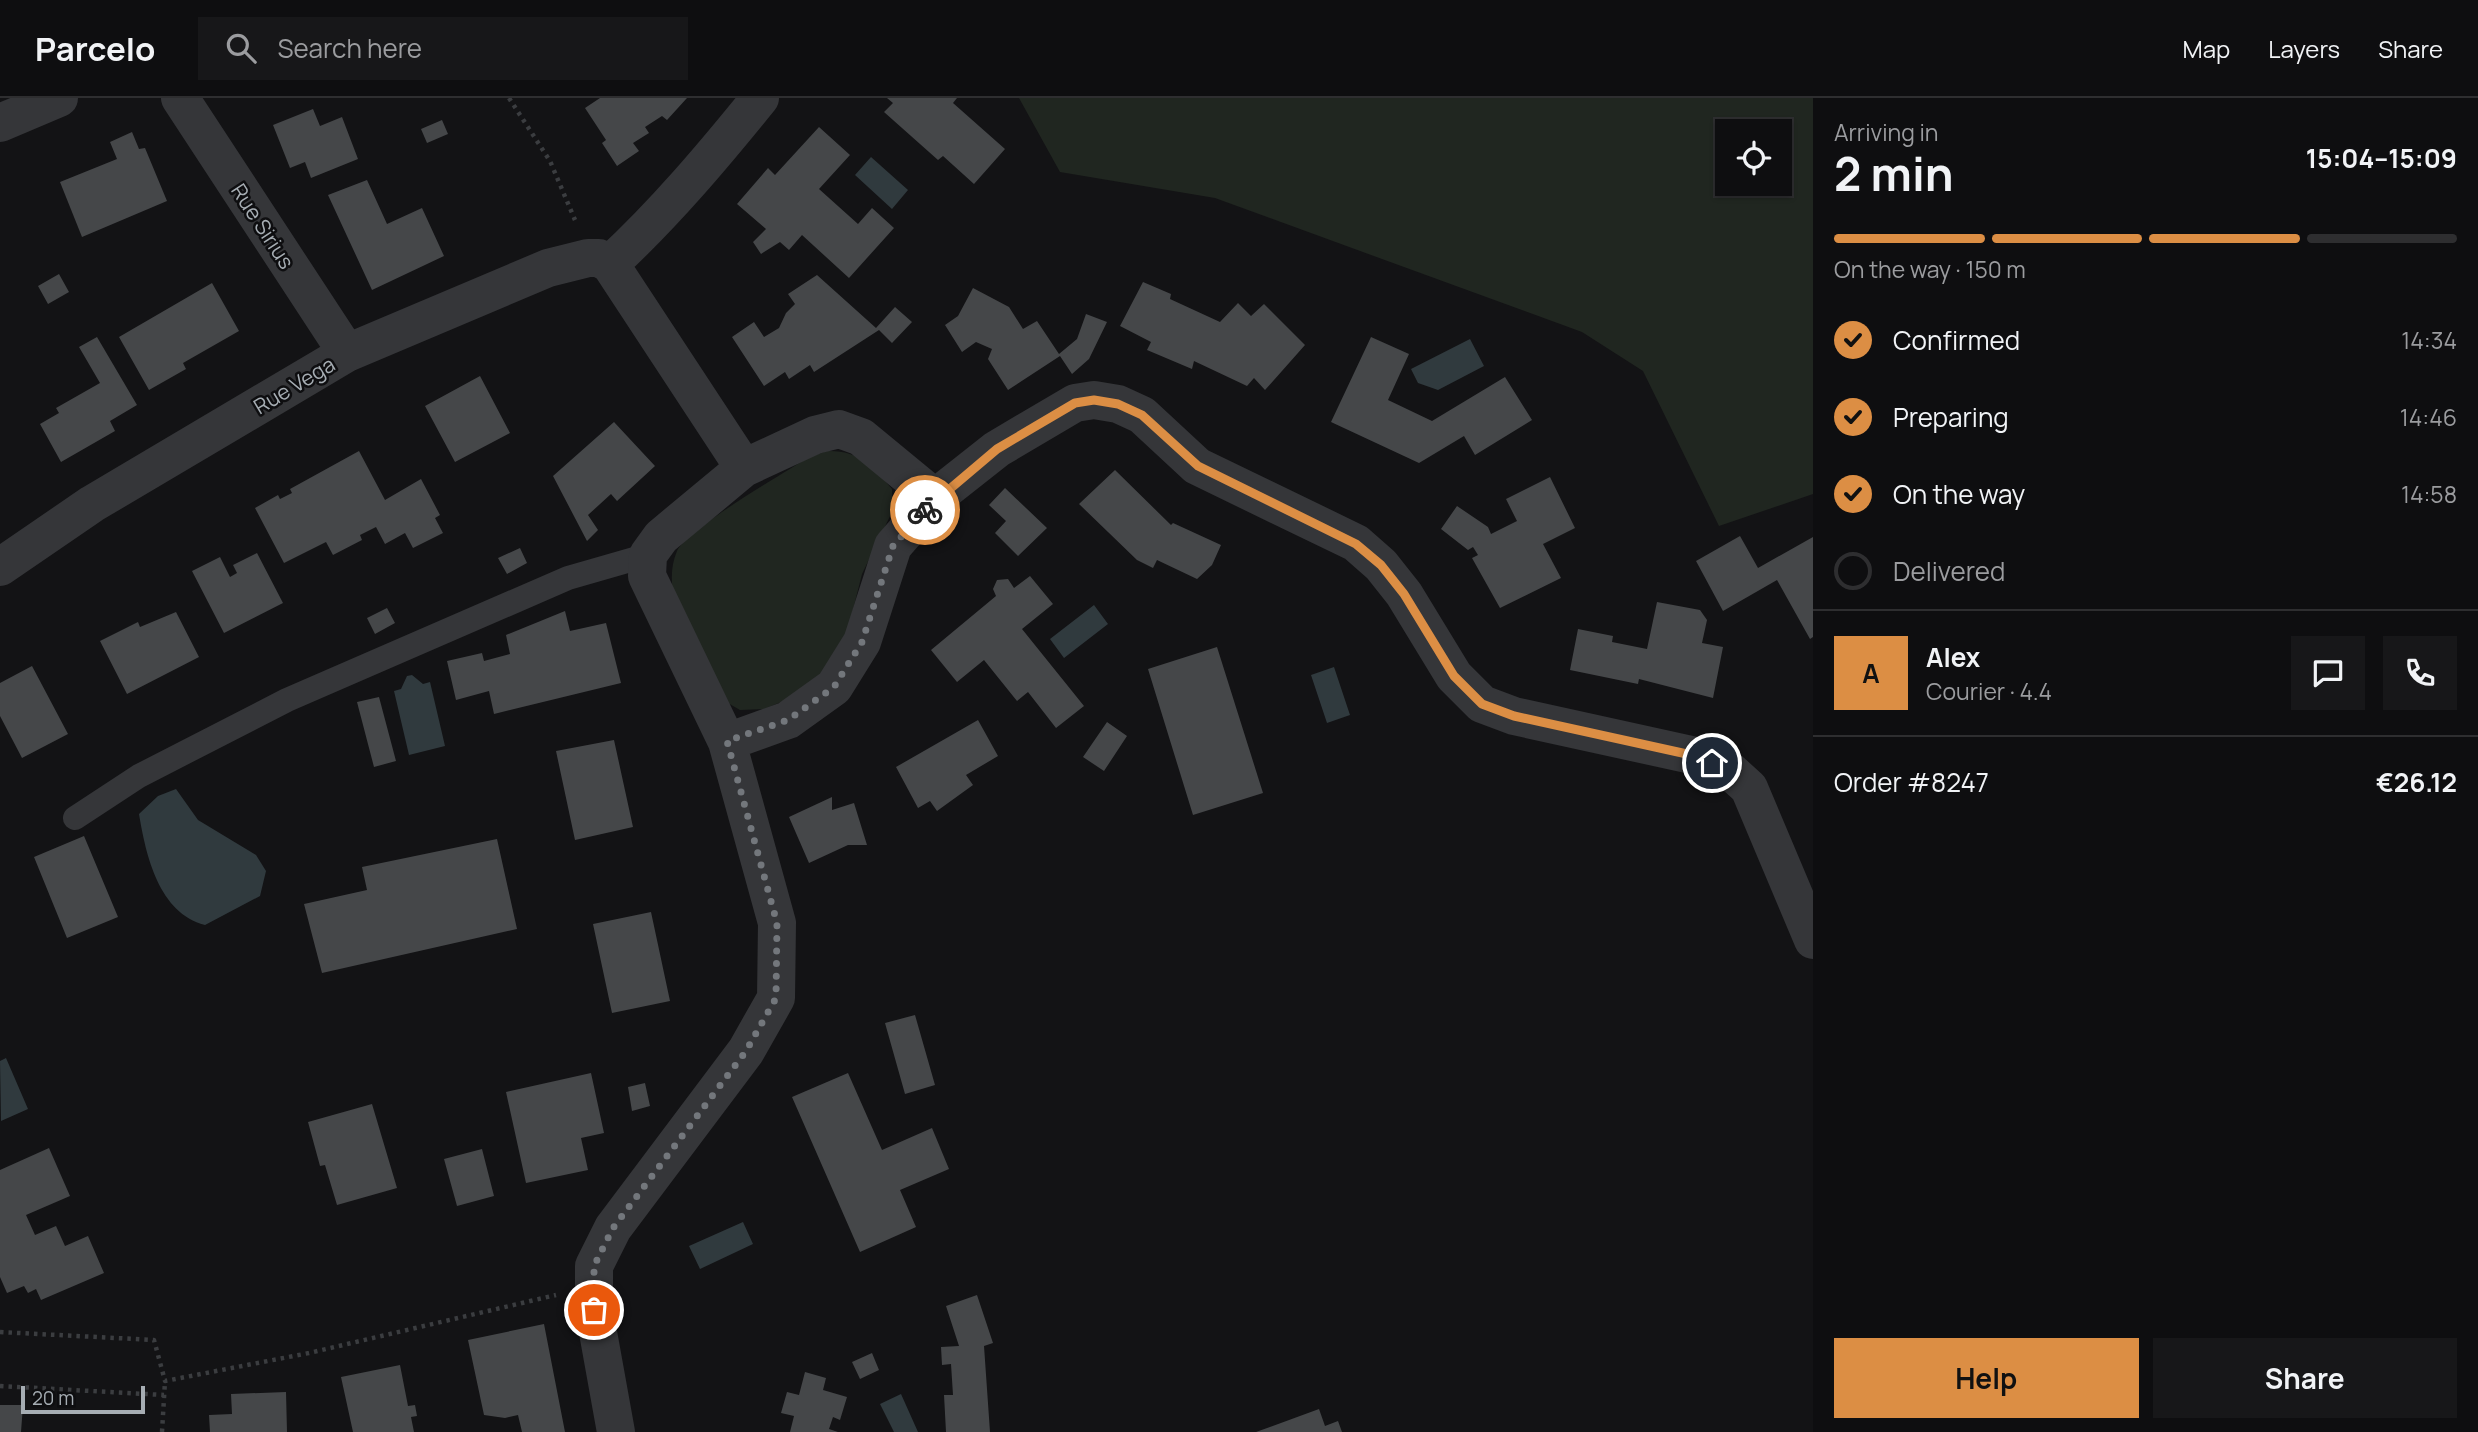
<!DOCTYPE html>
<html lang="en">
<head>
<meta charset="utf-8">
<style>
  :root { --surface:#0e0e10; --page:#171719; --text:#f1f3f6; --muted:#9b9c9f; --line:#2e2e30; --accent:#dc8e44 }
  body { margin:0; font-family:Manrope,sans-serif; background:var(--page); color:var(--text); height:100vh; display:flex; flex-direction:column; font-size:26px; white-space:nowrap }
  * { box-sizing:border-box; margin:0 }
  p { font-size:23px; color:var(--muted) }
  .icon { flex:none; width:38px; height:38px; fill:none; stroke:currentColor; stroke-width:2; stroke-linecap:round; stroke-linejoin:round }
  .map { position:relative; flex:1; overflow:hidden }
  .drawer { display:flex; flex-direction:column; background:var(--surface); width:665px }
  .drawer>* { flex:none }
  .buttons { position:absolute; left:1715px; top:21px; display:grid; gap:14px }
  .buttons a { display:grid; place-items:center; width:77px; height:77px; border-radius:0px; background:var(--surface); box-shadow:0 2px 5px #0004,0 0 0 2px var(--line); font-size:35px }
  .scale { position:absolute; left:21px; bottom:18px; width:124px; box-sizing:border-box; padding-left:7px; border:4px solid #a6adb3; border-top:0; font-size:19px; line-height:24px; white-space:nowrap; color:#a6adb3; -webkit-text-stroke:5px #0e0e10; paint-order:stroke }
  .pin { position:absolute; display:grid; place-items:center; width:60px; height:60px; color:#fff; margin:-30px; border:4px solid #fff; border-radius:50%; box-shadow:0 2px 7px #0007 }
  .courier { position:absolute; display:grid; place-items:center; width:70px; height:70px; margin:-35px; border:5px solid #dc8e44; border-radius:50%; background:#fff; color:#222; box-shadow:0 2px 9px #0007 }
  .headline em { font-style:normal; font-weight:700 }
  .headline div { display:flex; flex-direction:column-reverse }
  .headline { display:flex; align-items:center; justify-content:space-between; height:119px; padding:0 21px }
  h1 { font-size:46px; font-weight:700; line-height:52px }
  .bar { display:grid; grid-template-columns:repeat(4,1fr); gap:10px 7px; align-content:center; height:84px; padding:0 21px }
  .bar i { height:9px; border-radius:5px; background:var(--line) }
  .bar .current { background:var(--accent) }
  .bar p { grid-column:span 4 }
  .line { display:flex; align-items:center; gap:18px; padding:0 21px; border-top:2px solid var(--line) }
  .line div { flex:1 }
  .round { display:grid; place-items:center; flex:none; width:74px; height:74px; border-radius:0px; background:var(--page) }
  ol { padding:0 21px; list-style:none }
  li { display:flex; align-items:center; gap:21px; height:77px }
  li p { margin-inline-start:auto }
  li .icon { padding:7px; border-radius:50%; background:var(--accent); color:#111; stroke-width:4 }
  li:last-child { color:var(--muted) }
  li i { width:38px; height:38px; border:4px solid var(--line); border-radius:50% }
  .cta { display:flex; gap:14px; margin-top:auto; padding:14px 21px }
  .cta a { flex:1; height:80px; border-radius:0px; background:var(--accent); color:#111; font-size:28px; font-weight:700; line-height:80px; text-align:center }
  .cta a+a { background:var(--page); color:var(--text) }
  header { display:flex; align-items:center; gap:42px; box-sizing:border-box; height:98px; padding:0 35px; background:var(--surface); border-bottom:2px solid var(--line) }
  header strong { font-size:33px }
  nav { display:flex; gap:38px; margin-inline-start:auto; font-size:24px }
  .search { width:490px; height:63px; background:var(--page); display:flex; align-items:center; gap:18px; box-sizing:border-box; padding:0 24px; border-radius:0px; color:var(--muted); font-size:26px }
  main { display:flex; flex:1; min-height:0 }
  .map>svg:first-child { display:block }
  .green { fill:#202620; fill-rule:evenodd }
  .water { fill:#303a3e }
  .building { fill:#454749 }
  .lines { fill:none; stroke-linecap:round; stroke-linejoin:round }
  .path { stroke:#3b3d40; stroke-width:4.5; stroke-dasharray:3.5 5; stroke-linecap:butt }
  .lane { stroke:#353639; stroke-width:24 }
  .street { stroke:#353639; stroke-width:38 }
  .done { stroke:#73777c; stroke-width:7; stroke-dasharray:0 12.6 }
  .route { stroke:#dc8e44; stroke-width:9 }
  .labels { text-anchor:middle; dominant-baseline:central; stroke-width:5; stroke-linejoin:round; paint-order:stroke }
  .street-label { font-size:21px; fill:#a6adb3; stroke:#0e0e10 }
</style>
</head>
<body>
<header>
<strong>Parcelo</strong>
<div class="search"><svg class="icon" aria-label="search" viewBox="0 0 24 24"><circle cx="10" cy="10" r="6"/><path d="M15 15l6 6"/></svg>Search here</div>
<nav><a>Map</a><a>Layers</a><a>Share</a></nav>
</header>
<main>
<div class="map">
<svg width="1813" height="1334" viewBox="0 0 1813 1334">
  <rect width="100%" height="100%" fill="#131315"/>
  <path class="green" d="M1019 0H1813V396L1719 428 1643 273 1582 234 1215 100 1060 74ZM1727 33H1780V86H1727Z
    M827 353C858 352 873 368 892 391V414L862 476 843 551 810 592 764 611 740 612 721 601 673 495C671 481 671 467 677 453 688 430 783 376 809 359Z"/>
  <path class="water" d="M871 59 908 92 892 111 855 77Z
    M1470 241 1484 268 1438 292 1418 285 1411 271Z
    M1094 507 1108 526 1064 560 1050 541Z
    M1334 569 1350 617 1327 625 1311 577Z
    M412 577 423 586 430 584 445 648 409 657 394 593 401 591 407 578Z
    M176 691 198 722 256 757 266 773 260 798 205 827C159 815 146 758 139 716L158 698Z
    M6 960 28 1011 1 1023 0 963Z
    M743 1124 753 1146 700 1171 689 1148Z
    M901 1296 918 1334H894L880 1306Z"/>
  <path class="building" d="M600 0H687L667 22 662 18 645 29 649 35 633 45 639 53 617 68 602 45 606 42 585 10Z
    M887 0H957L953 5 1005 51 974 86 943 58 938 62 884 14 893 5Z
    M313 11 320 28 342 19 358 61 311 80 305 64 290 70 273 27Z
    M442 22 448 36 427 45 421 31Z
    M819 29 850 57 819 91 858 126 872 110 894 130 849 180 802 137 789 152 780 144 761 156 753 144 766 131 737 106 768 70 775 77Z
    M132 34 139 51 145 50 167 103 82 139 60 84 117 61 110 44Z
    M367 82 387 126 422 110 444 158 372 192 328 97Z
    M59 176 69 194 48 206 38 188Z
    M817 177 876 230 895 209 912 224 892 245 879 232 814 274 810 267 789 281 785 274 764 288 732 239 754 224 764 239 779 230 786 215 795 206 788 196Z
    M1143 184 1171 196 1170 201 1220 224 1238 205 1251 218 1264 206 1305 247 1265 292 1254 280 1247 288 1194 263 1192 271 1147 252 1151 244 1120 228Z
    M212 185 239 233 183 265 186 271 149 292 119 239Z
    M973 190 1009 209 1023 231 1037 223 1059 256 1077 241 1086 216 1107 224 1089 261 1072 276 1060 258 1008 292 988 261 992 251 976 244 962 254 945 227 958 218Z
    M97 239 137 307 110 323 115 333 61 364 40 326 59 315 56 310 100 285 79 249Z
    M1371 239 1409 256 1388 302 1432 323 1505 279 1532 322 1475 357 1464 338 1419 365 1331 324Z
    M480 278 510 335 455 364 425 308Z
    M614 324 655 368 617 403 611 396 588 417 598 432 587 443 553 378Z
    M359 353 385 402 421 381 440 417 435 420 443 435 413 450 405 435 385 446 376 429 360 437 362 442 333 457 326 444 284 465 255 410 278 397 280 401 292 395 290 391Z
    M1115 372 1171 427 1173 425 1221 447 1212 467 1197 481 1157 462 1153 470 1137 462 1079 406Z
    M1550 379 1575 430 1543 446 1561 480 1500 510 1472 460 1478 457 1473 449 1468 452 1441 431 1457 408 1488 429 1491 436 1517 423 1506 401Z
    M1005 390 1047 430 1018 458 995 435 1006 423 989 407Z
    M1740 438 1758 470 1813 439V539L1810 541 1777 482 1723 513 1696 463Z
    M520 450 527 465 507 476 498 460Z
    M257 455 283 505 224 535 192 473 220 459 230 479 237 475 233 467Z
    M1030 478 1053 506 1022 531 1084 608 1056 630 1028 594 1017 603 984 562 957 584 931 552 996 498 993 491 997 482 1008 481 1014 490Z
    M1657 504 1700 512 1707 522 1702 545 1723 549 1713 600 1639 581 1638 586 1570 572 1578 531 1613 538 1612 544 1647 551Z
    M387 510 395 525 375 536 367 520Z
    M565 513 570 533 606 525 621 585 494 616 489 593 456 602 447 563 482 555 484 563 510 556 506 537Z
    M176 514 199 559 127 596 100 543 138 524 140 529Z
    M1217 549 1263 695 1193 717 1148 571Z
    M32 568 68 636 22 660 0 618V585Z
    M379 599 396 663 374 669 357 604Z
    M978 622 998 658 966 677 973 687 937 713 930 703 918 710 896 669Z
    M1107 624 1127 638 1104 673 1083 659Z
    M614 642 633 729 575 742 556 653Z
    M832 699V712L854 705 867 747H848L809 765 789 719Z
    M84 738 118 819 67 840 34 759Z
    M497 741 517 831 322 875 304 806 367 792 362 769Z
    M651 814 670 903 612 915 593 826Z
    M915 917 935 987 905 996 885 925Z
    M591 975 604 1035 581 1040 588 1072 526 1085 506 994Z
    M848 975 882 1052 932 1030 949 1071 900 1092 916 1129 860 1154 792 999Z
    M645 985 650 1008 632 1013 628 989Z
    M372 1006 397 1090 337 1107 325 1067 320 1068 308 1024Z
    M49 1050 70 1098 26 1117 35 1137 56 1128 65 1148 88 1138 104 1175 41 1202 36 1191 28 1195 24 1188 7 1195 0 1179V1072Z
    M482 1051 494 1098 457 1108 444 1061Z
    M977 1197 993 1245 984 1248 990 1334H946L944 1297H953L951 1266 942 1267 941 1249 959 1248 946 1208Z
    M544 1226 565 1334H522L518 1317 505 1320 484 1317 468 1242Z
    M872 1255 879 1272 860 1281 852 1264Z
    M400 1267 408 1308 415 1307 417 1318 411 1319 414 1334H353L341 1279Z
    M805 1274 826 1280 823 1292 847 1299 840 1322 833 1319 829 1331 838 1334H790L794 1318 781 1315 787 1294 799 1297Z
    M286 1294 287 1334H210L209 1317 232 1316 231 1296Z
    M0 1307H23L21 1334H0Z
    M1319 1311 1325 1328 1338 1323 1342 1334H1256Z"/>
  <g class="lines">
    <path class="path" d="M509 0 550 63 575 122
      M0 1234 154 1242 165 1283 309 1255 556 1197
      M0 1288 164 1297
      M162 1334 165 1283"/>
    <path class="lane" d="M75 720 139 678 287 602 568 480 648 457"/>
    <path class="street" d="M180 0 347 255
      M0 25 59 0
      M610 166C665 115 713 58 760 0
      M0 469 92 406 347 255 548 170 588 160H599L610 166 744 370
      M727 644 788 622 834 589 862 544 893 448 935 400 997 351 1075 305 1094 302 1118 306 1142 317 1197 368 1356 445 1381 467 1404 496 1454 578 1482 606 1514 618 1696 658 1728 671 1749 690 1813 842
      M616 1334 594 1212V1168L613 1130 746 953 776 900 777 825 727 644 647 478 648 457 661 439 744 370 815 337 839 331 861 339 935 400"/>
  </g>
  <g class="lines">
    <path class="done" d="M594 1212V1168L613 1130 746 953 776 900 777 825 727 643 788 622 834 589 862 544 893 448 925 412"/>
    <path class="route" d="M925 412 997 351 1075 305 1094 302 1118 306 1142 317 1198 368 1356 446 1381 467 1404 496 1454 578 1482 606 1514 618 1696 658 1712 665"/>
  </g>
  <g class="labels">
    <g class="street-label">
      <text transform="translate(263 128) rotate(57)">Rue Sirius</text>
      <text transform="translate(294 287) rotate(-31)">Rue Vega</text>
    </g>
  </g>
</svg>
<div class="buttons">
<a><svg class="icon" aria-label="locate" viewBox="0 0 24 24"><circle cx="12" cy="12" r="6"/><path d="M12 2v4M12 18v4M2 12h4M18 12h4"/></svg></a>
</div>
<div class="scale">20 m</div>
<div class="pin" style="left:594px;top:1212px;background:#ea580c"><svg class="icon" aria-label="bag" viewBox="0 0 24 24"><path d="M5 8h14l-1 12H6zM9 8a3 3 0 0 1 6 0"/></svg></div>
<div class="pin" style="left:1712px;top:665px;background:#1f2937"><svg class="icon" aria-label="home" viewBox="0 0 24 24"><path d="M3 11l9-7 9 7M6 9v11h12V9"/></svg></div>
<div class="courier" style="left:925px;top:412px"><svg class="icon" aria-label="bike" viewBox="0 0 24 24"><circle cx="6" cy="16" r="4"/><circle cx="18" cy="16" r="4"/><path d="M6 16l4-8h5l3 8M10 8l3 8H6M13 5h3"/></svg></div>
</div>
<section class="drawer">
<div class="headline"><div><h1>2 min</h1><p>Arriving in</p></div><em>15:04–15:09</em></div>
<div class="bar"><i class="current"></i><i class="current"></i><i class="current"></i><i></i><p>On the way · 150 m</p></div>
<ol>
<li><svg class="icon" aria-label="check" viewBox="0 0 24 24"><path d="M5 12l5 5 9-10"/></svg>Confirmed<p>14:34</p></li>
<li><svg class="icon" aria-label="check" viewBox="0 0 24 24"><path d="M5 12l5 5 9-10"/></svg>Preparing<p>14:46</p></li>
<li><svg class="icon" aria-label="check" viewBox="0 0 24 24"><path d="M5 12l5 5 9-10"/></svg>On the way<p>14:58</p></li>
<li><i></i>Delivered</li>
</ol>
<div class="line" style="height:126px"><b class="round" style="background:var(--accent);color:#111">A</b><div><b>Alex</b><p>Courier · 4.4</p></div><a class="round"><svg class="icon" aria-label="chat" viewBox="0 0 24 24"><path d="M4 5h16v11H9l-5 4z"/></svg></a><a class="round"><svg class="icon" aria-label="phone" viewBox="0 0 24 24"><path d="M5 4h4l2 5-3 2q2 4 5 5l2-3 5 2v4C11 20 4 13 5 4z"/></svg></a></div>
<div class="line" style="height:91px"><div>Order #8247</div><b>€26.12</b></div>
<div class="cta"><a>Help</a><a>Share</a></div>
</section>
</main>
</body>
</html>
